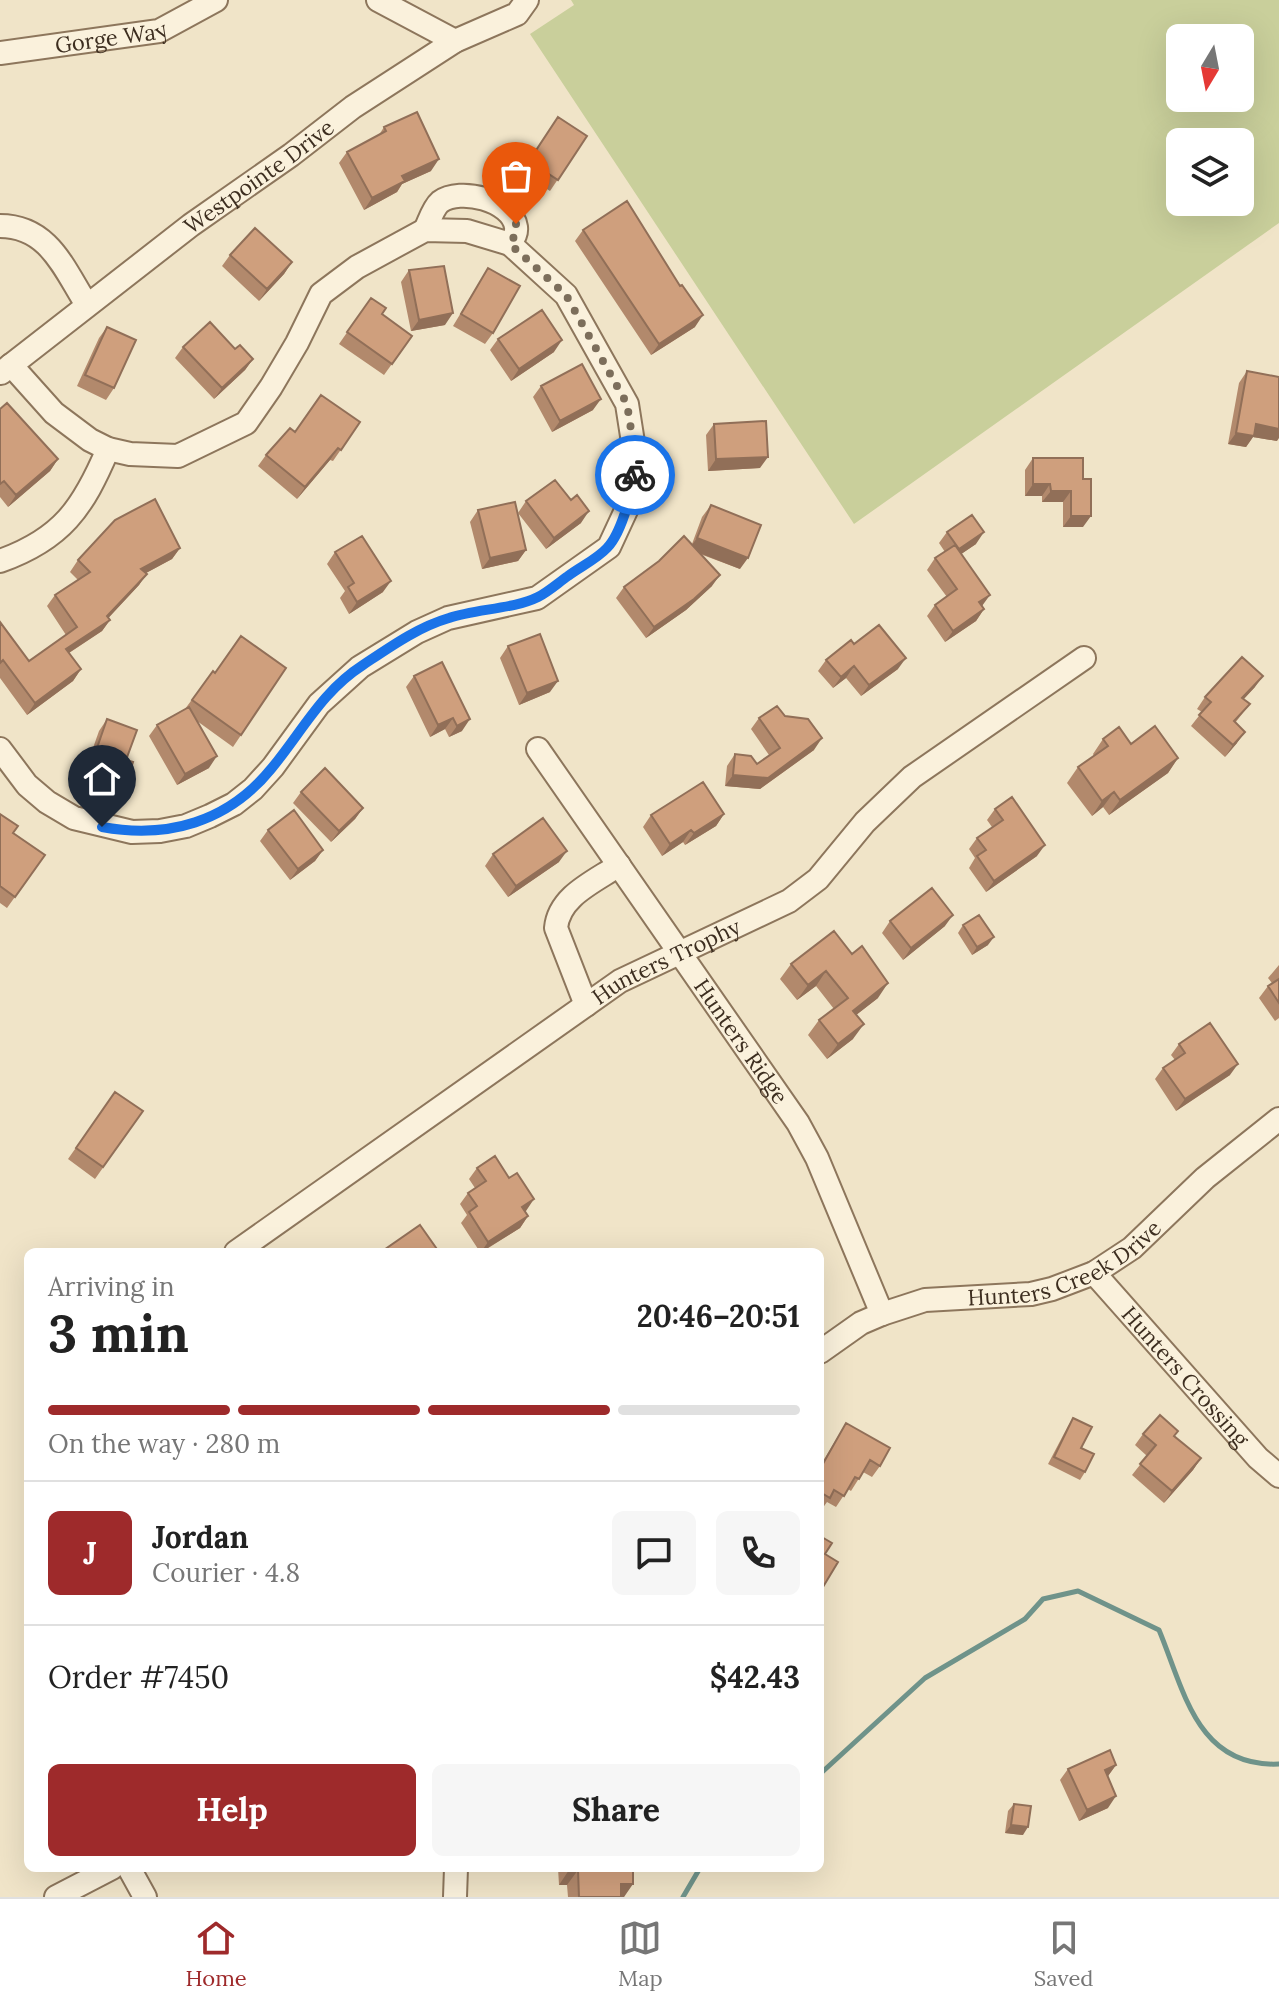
<!DOCTYPE html>
<html lang="en">
<head>
<meta charset="utf-8">
<style>
  :root { --surface:#fff; --page:#f6f6f6; --text:#222; --muted:#767676; --line:#e0e0e0; --accent:#9e2a2b }
  body { margin:0; font-family:Lora,serif; background:var(--page); color:var(--text); height:100vh; display:flex; flex-direction:column; font-size:30px; white-space:nowrap }
  * { box-sizing:border-box; margin:0 }
  p { font-size:26px; color:var(--muted) }
  .icon { flex:none; width:44px; height:44px; fill:none; stroke:currentColor; stroke-width:2; stroke-linecap:round; stroke-linejoin:round }
  .map { position:relative; flex:1; overflow:hidden }
  .sheet { position:absolute; left:24px; top:1248px; width:800px; height:624px; display:flex; flex-direction:column; background:var(--surface); border-radius:12px; box-shadow:0 8px 32px #0002 }
  .sheet>* { flex:none }
  .needle { width:52px; rotate:190deg }
  .controls { position:absolute; left:1166px; top:24px; display:grid; gap:16px }
  .controls a { display:grid; place-items:center; width:88px; height:88px; border-radius:12px; background:var(--surface); box-shadow:0 8px 32px #0002; font-size:40px }
  .pin { position:absolute; display:grid; place-items:center; width:68px; height:68px; color:#fff; margin:-82px -34px; border-radius:50% 50% 50% 0; rotate:-45deg; box-shadow:0 0 8px #0007 }
  .pin .icon { rotate:45deg }
  .courier { position:absolute; display:grid; place-items:center; width:80px; height:80px; margin:-40px; border:6px solid #1a73e8; border-radius:50%; background:#fff; color:#222; box-shadow:0 2px 10px #0007 }
  .overview em { font-style:normal; font-weight:700 }
  .overview div { display:flex; flex-direction:column-reverse }
  .overview { display:flex; align-items:center; justify-content:space-between; height:136px; padding:0 24px }
  h1 { font-size:52px; font-weight:700; line-height:60px }
  .bar { display:grid; grid-template-columns:repeat(4,1fr); gap:12px 8px; align-content:center; height:96px; padding:0 24px }
  .bar i { height:10px; border-radius:6px; background:var(--line) }
  .bar .on { background:var(--accent) }
  .bar p { grid-column:span 4 }
  .line { display:flex; align-items:center; gap:20px; padding:0 24px; border-top:2px solid var(--line) }
  .line div { flex:1 }
  .round { display:grid; place-items:center; flex:none; width:84px; height:84px; border-radius:12px; background:var(--page) }
  .action { display:flex; gap:16px; margin-top:auto; padding:16px 24px }
  .action a { flex:1; height:92px; border-radius:12px; background:var(--accent); color:#fff; font-size:32px; font-weight:700; line-height:92px; text-align:center }
  .action a+a { background:var(--page); color:var(--text) }
  .dock { display:flex; justify-content:space-around; align-items:center; height:112px; border-top:2px solid var(--line); background:var(--surface); font-size:22px; color:var(--muted) }
  .dock a { display:grid; justify-items:center; gap:4px }
  .dock .on { color:var(--accent) }
  .map>svg:first-child { display:block }
  .green { fill:#c9cf9b; fill-rule:evenodd }
  .lines { fill:none; stroke-linecap:round; stroke-linejoin:round }
  .stream { stroke:#6f938a; stroke-width:5 }
  .minor-casing { stroke:#8d765c; stroke-width:26 }
  .minor { stroke:#faf1dc; stroke-width:22 }
  .wall { fill:#b2896c }
  .shaded-wall { fill:#916f58 }
  .building { fill:#cf9f7d; stroke:#916f58; stroke-width:2 }
  .done { stroke:#7c6e5b; stroke-width:8; stroke-dasharray:0 14.4 }
  .route { stroke:#1a73e8; stroke-width:10 }
  .labels { text-anchor:middle; dominant-baseline:central; stroke-width:8; stroke-linejoin:round; paint-order:stroke }
  .street-label { font-size:22px; fill:#3d2e20; stroke:#f7eed8 }
</style>
</head>
<body>
<div class="map">
<svg width="1279" height="1897" viewBox="0 0 1279 1897">
  <rect width="100%" height="100%" fill="#f0e4c8"/>
  <path class="green" d="M571 0H1279V223L854 524 530 34 574 5ZM1180 38H1240V98H1180ZM1180 142H1240V202H1180Z"/>
  <g class="lines">
    <path class="stream" d="M820 1774 925 1678 1025 1619 1043 1599 1078 1591 1159 1630C1184 1690 1197 1768 1279 1764
      M683 1897 700 1868"/>
    <defs>
      <g id="minor">
        <path d="M378 0 455 41"/>
        <path id="s1" d="M0 53 159 31 216 0"/>
        <path d="M0 226C49 226 64 269 87 305"/>
        <path d="M425 230C429 222 433 208 440 202 460 187 512 200 516 227 517 234 513 239 510 244"/>
        <path id="s2" d="M1 373 191 225 291 155 353 107 455 41 517 14 527 0"/>
        <path d="M0 561C62 539 83 508 108 449"/>
        <path d="M0 749 27 785 47 802 74 818 132 832 160 831 186 826 210 816 234 804 253 789 273 767 319 704 360 667 417 632 448 618 537 598 609 547 628 506 637 468 627 404 566 295 510 244 467 231 425 230 357 267 321 294 297 343 271 387 246 423 178 456 130 454 108 449 90 440 54 413 11 365"/>
        <path id="s3" d="M538 749 798 1123 817 1158 882 1314"/>
        <path d="M586 1005 556 928C559 896 594 882 619 865"/>
        <path id="s4" d="M236 1252 620 981 789 901 818 879 865 822 912 777 1084 658"/>
        <path id="s5" d="M1094 1273 1258 1458 1279 1476"/>
        <path id="s6" d="M820 1352 861 1323 882 1314 925 1300 1031 1294 1052 1289 1094 1273 1132 1248 1205 1178 1279 1119"/>
        <path d="M129 1868 145 1897"/>
        <path d="M56 1897 112 1868"/>
        <path d="M455 1897 456 1868"/>
      </g>
    </defs>
    <use href="#minor" class="minor-casing"/>
    <use href="#minor" class="minor"/>
  </g>
  <path class="wall" d="M558 117 587 136 550 191 521 172Z
    M384 127 431 171 402 184 397 192 364 210 339 163 347 152 379 135Z
    M583 230 695 327 651 355 575 241Z
    M230 255 292 262 284 274 259 301 222 266Z
    M488 268 493 333 485 344 453 326Z
    M409 270 445 325 411 331 401 282Z
    M371 298 382 314 412 336 384 375 339 344Z
    M107 327 114 388 106 400 77 386 99 338Z
    M498 339 554 352 511 381 490 350Z
    M183 347 235 349 253 359 245 370 214 399 175 358Z
    M1247 371 1277 441 1253 437 1246 447 1228 444 1239 383Z
    M541 386 593 410 552 432 533 397Z
    M0 409 58 459 50 471 8 507 0 497Z
    M360 422 333 461 330 460 297 499 258 466 266 455 295 432Z
    M714 424 760 468 708 471 706 435Z
    M1033 458 1083 479V527H1063V502H1042V496H1025V470Z
    M571 500 581 523 546 549 518 513 526 501Z
    M711 505 740 569 700 554 712 586 686 610 646 638 616 598 624 587 692 544 702 517Z
    M478 510 526 550 518 561 482 569 470 522Z
    M947 532 976 544 961 554 984 609 976 621 945 642 927 616 935 605 947 597 927 570 935 558 945 552 939 543Z
    M180 548 172 559 146 573 139 585 108 618 110 620 102 631 69 653 81 669 73 681 27 715 0 678V622L29 661 66 635 47 606 55 595 78 580 70 572 78 560Z
    M335 552 383 592 349 614 340 598 345 591 327 564Z
    M854 644 898 669 861 696 846 678 833 688 818 671 826 660Z
    M508 646 550 692 519 705 500 658Z
    M442 662 462 731 449 737 445 729 430 737 406 687 414 676Z
    M286 668 233 747 197 721 209 768 177 785 149 736 157 725 185 709 213 671 215 673Z
    M1255 687 1244 699 1250 704 1235 723 1237 743 1225 757 1191 726 1202 712 1197 709 1205 697Z
    M785 716 814 750 760 789 725 786 727 766 735 754 757 764 769 755 751 729 759 718Z
    M107 719 126 760 119 792 82 779 99 731Z
    M1103 739 1131 744 1178 758 1168 773 1109 815 1103 807 1092 816 1067 783 1078 767 1094 756 1093 754Z
    M301 792 363 808 355 819 331 842 293 803Z
    M995 809 1037 856 986 892 969 868 975 858 969 849 977 838 992 827 987 820Z
    M0 814 13 833 45 855 7 908 0 903Z
    M724 814 716 826 685 845 683 842 662 856 643 827 651 815Z
    M268 830 323 850 315 861 290 880 260 841Z
    M493 854 559 862 508 897 485 866Z
    M890 921 945 926 903 960 882 933Z
    M963 925 988 945 972 955 958 933Z
    M834 931 878 998 856 1015 853 1039 827 1059 808 1035 819 1020 834 1009 816 986 797 1000 780 979 791 964Z
    M1279 965V1018L1275 1021 1259 998 1268 986 1272 983 1268 978Z
    M1179 1044 1230 1075 1176 1111 1155 1079 1163 1068 1175 1060 1171 1055Z
    M115 1092 143 1111 95 1179 68 1159Z
    M477 1168 525 1211 528 1216 520 1228 482 1252H480L461 1223 467 1215 460 1204 468 1193 475 1188 469 1179Z
    M1073 1418 1081 1448 1085 1472 1080 1480 1048 1464 1068 1426Z
    M846 1423 880 1466 872 1477 863 1472 851 1491 848 1489 836 1507 827 1502 822 1509 820 1508V1466Z
    M1143 1434 1174 1436 1201 1458 1193 1470 1164 1503 1132 1475 1147 1456 1135 1445Z
    M1116 1765 1108 1776V1808L1079 1821 1060 1780 1068 1769Z
    M1014 1804 1023 1835 1005 1833 1008 1811Z
    M558 1868H633L624 1897H568L567 1885H559Z"/>
  <path class="shaded-wall" d="M439 159 431 171 402 184 397 192 364 210 372 198 402 176Z
    M292 262 284 274 259 301 267 289Z
    M453 313 445 325 411 331 419 320Z
    M703 315 695 327 651 355 659 344Z
    M562 340 554 352 511 381 519 369Z
    M253 359 245 370 214 399 222 388Z
    M601 399 593 410 552 432 560 421Z
    M1256 424 1279 429V438L1277 441 1253 437 1246 447 1228 444 1236 433Z
    M338 448 330 460 297 499 305 487Z
    M768 457 760 468 708 471 716 459Z
    M58 459 50 471 8 507 16 495Z
    M1033 484H1050L1042 496H1025Z
    M1051 491H1071L1063 502H1042Z
    M589 511 581 523 546 549 554 538Z
    M1071 516H1091L1083 527H1063Z
    M984 532 976 544 951 561 959 549Z
    M697 538 748 558 740 569 689 549Z
    M180 548 172 559 133 580 141 569Z
    M526 550 518 561 482 569 490 558Z
    M147 574 139 585 101 626 110 620 102 631 58 660 66 649 107 616Z
    M720 575 712 586 686 610 646 638 654 627Z
    M391 581 383 592 349 614 357 602Z
    M990 595 982 606 979 602Z
    M984 609 976 621 945 642 953 631Z
    M906 658 898 669 861 696 869 685Z
    M854 666 846 678 833 688 841 677Z
    M81 669 73 681 27 715 35 703Z
    M1263 676 1255 687 1234 709 1242 698Z
    M558 681 550 692 519 705 527 693Z
    M453 718 445 729 430 737 438 725Z
    M470 719 462 731 449 737 457 726Z
    M1245 732 1237 743 1225 757 1233 745Z
    M822 738 814 750 760 789 725 786 733 775Z
    M217 756 209 768 177 785 185 774Z
    M1178 758 1168 773 1109 815 1120 800Z
    M90 768 127 780 119 792 82 779Z
    M1114 792 1103 807 1092 816 1102 801Z
    M363 808 355 819 331 842 339 831Z
    M724 814 716 826 685 845 694 833Z
    M691 830 683 842 662 856 670 844Z
    M1045 845 1037 856 986 892 994 881Z
    M323 850 315 861 290 880 298 869Z
    M567 851 559 862 508 897 516 886Z
    M953 915 945 926 903 960 911 948Z
    M994 937 988 945 972 955 977 947Z
    M826 971 816 986 797 1000 808 985Z
    M888 983 878 998 842 1026 853 1011Z
    M864 1024 853 1039 827 1059 838 1044Z
    M1238 1064 1230 1075 1176 1111 1185 1099Z
    M534 1199 526 1211 514 1218 522 1207Z
    M528 1216 520 1228 481 1252 488 1242Z
    M1201 1458 1193 1470 1164 1503 1172 1491Z
    M1116 1765 1108 1776 1096 1781 1105 1770Z
    M1116 1796 1108 1808 1079 1821 1087 1810Z
    M1011 1825 1028 1827 1023 1835 1005 1833Z
    M569 1870H578L567 1885H559Z
    M621 1884H633L624 1897H612Z"/>
  <path class="building" d="M417 112 439 159 402 176 405 181 372 198 347 152 386 131 384 127Z
    M558 117 587 136 558 180 529 161Z
    M627 201 680 286 682 285 703 315 659 344 583 230Z
    M255 228 292 262 267 289 230 255Z
    M444 266 453 313 419 320 409 270Z
    M488 268 520 286 493 333 461 314Z
    M371 298 386 308 382 314 412 336 392 364 347 332Z
    M542 310 562 340 519 369 498 339Z
    M210 322 235 349 240 345 253 359 222 388 183 347Z
    M107 327 136 340 114 388 85 375Z
    M582 364 601 399 560 421 541 386Z
    M1247 371 1279 377V429L1256 424 1254 436 1236 433Z
    M321 395 360 422 341 450 338 448 305 487 266 455 290 428 295 432Z
    M7 403 58 459 16 495 4 481 0 484V409Z
    M766 421 768 457 716 459 714 424Z
    M1033 458H1083V479H1091V516H1071V491H1051L1050 484H1033Z
    M555 480 571 500 577 495 589 511 554 538 526 501Z
    M155 499 180 548 141 569 147 574 107 616 110 620 66 649 81 669 35 703 3 660 0 663V622L29 661 77 627 55 595 90 572 78 560 115 520Z
    M515 502 526 550 490 558 478 510Z
    M711 505 761 525 748 558 697 538Z
    M972 515 984 532 959 549 947 532Z
    M362 536 391 581 357 602 348 587 354 583 335 552Z
    M684 536 720 575 694 599 654 627 624 587 659 561Z
    M955 545 990 595 979 602 984 609 953 631 935 605 957 589 935 558Z
    M879 625 906 658 869 685 854 666 841 677 826 660 851 640 854 644Z
    M540 634 558 681 527 693 508 646Z
    M241 636 286 668 241 735 192 700 213 671 215 673Z
    M1242 657 1263 676 1242 698 1250 704 1234 721 1245 732 1233 745 1199 715 1211 702 1205 697Z
    M442 662 470 719 457 726 453 718 438 725 414 676Z
    M777 706 785 716 808 719 822 738 768 778 733 775 735 754 751 756 757 764 780 748 759 718Z
    M189 707 217 756 185 774 157 725Z
    M107 719 137 730 126 760 133 762 127 780 90 768Z
    M1155 726 1178 758 1120 800 1114 792 1102 801 1078 767 1108 746 1103 739 1119 727 1131 744Z
    M325 768 363 808 339 831 301 792Z
    M703 782 724 814 694 833 691 830 670 844 651 815Z
    M1012 797 1045 845 994 881 977 856 986 850 977 838 1003 820 995 809Z
    M294 810 323 850 298 869 268 830Z
    M0 814 18 826 13 833 45 855 15 897 0 886Z
    M543 818 567 851 516 886 493 854Z
    M932 888 953 915 911 948 890 921Z
    M979 915 994 937 977 947 963 925Z
    M834 931 852 954 862 946 888 983 853 1011 864 1024 838 1044 819 1020 848 998 826 971 808 985 791 964Z
    M1279 979V1003L1268 986Z
    M1210 1023 1238 1064 1185 1099 1163 1068 1185 1053 1179 1044Z
    M115 1092 143 1111 103 1167 76 1148Z
    M495 1156 509 1178 517 1173 534 1199 522 1207 528 1216 488 1242 469 1212 477 1206 468 1193 486 1181 477 1168Z
    M420 1225 439 1252H381Z
    M1160 1415 1178 1431 1174 1436 1201 1458 1172 1491 1140 1464 1156 1445 1143 1434Z
    M1073 1418 1092 1427 1081 1448 1094 1454 1085 1472 1054 1457Z
    M846 1423 890 1448 880 1466 870 1460 859 1479 855 1477 844 1496 834 1490 830 1498 820 1492V1469Z
    M820 1536 832 1543 825 1554 838 1562 820 1592Z
    M1110 1750 1116 1765 1105 1770 1116 1796 1087 1810 1068 1769Z
    M1014 1804 1031 1806 1028 1827 1011 1825Z
    M569 1868H633V1884H621V1897H579L578 1870H569Z"/>
  <g class="lines">
    <path class="done" d="M516 224V233L510 244 566 295 627 404 637 468 635 475"/>
    <path class="route" d="M102 827C168 839 228 822 271 769 302 732 321 692 363 665 390 647 418 627 449 618 475 609 514 609 538 597 548 592 558 583 568 576 580 567 597 559 607 548 621 534 631 494 635 475"/>
  </g>
  <g class="labels">
    <g class="street-label">
      <text stroke="none"><textPath href="#s1" startOffset="112">Gorge Way</textPath></text>
      <text stroke="none"><textPath href="#s2" startOffset="324">Westpointe Drive</textPath></text>
      <text stroke="none"><textPath href="#s4" startOffset="520">Hunters Trophy</textPath></text>
      <text stroke="none"><textPath href="#s3" startOffset="356">Hunters Ridge</textPath></text>
      <text stroke="none"><textPath href="#s6" startOffset="266">Hunters Creek Drive</textPath></text>
      <text stroke="none"><textPath href="#s5" startOffset="138">Hunters Crossing</textPath></text>
    </g>
  </g>
</svg>
<div class="controls">
<a><svg class="needle" viewBox="-14 -14 28 28"><path d="M0-13l5 13h-10z" fill="#e53935"/><path d="M0 13l5-13h-10z" fill="#767676"/></svg></a>
<a><svg class="icon" aria-label="layers" viewBox="0 0 24 24"><path d="M12 4l9 5-9 5-9-5zM3 14l9 5 9-5"/></svg></a>
</div>
<div class="pin" style="left:516px;top:224px;background:#ea580c"><svg class="icon" aria-label="bag" viewBox="0 0 24 24"><path d="M5 8h14l-1 12H6zM9 8a3 3 0 0 1 6 0"/></svg></div>
<div class="pin" style="left:102px;top:827px;background:#1f2937"><svg class="icon" aria-label="home" viewBox="0 0 24 24"><path d="M3 11l9-7 9 7M6 9v11h12V9"/></svg></div>
<div class="courier" style="left:635px;top:475px"><svg class="icon" aria-label="bike" viewBox="0 0 24 24"><circle cx="6" cy="16" r="4"/><circle cx="18" cy="16" r="4"/><path d="M6 16l4-8h5l3 8M10 8l3 8H6M13 5h3"/></svg></div>
<section class="sheet">
<div class="overview"><div><h1>3 min</h1><p>Arriving in</p></div><em>20:46–20:51</em></div>
<div class="bar"><i class="on"></i><i class="on"></i><i class="on"></i><i></i><p>On the way · 280 m</p></div>
<div class="line" style="height:144px"><b class="round" style="background:var(--accent);color:#fff">J</b><div><b>Jordan</b><p>Courier · 4.8</p></div><a class="round"><svg class="icon" aria-label="chat" viewBox="0 0 24 24"><path d="M4 5h16v11H9l-5 4z"/></svg></a><a class="round"><svg class="icon" aria-label="phone" viewBox="0 0 24 24"><path d="M5 4h4l2 5-3 2q2 4 5 5l2-3 5 2v4C11 20 4 13 5 4z"/></svg></a></div>
<div class="line" style="height:104px"><div>Order #7450</div><b>$42.43</b></div>
<div class="action"><a>Help</a><a>Share</a></div>
</section>
</div>
<nav class="dock">
<a class="on"><svg class="icon" aria-label="home" viewBox="0 0 24 24"><path d="M3 11l9-7 9 7M6 9v11h12V9"/></svg>Home</a>
<a><svg class="icon" aria-label="map" viewBox="0 0 24 24"><path d="M3 6l6-2 6 2 6-2v14l-6 2-6-2-6 2zM9 4v14M15 6v14"/></svg>Map</a>
<a><svg class="icon" aria-label="saved" viewBox="0 0 24 24"><path d="M7 4h10v16l-5-4-5 4z"/></svg>Saved</a>
</nav>
</body>
</html>
